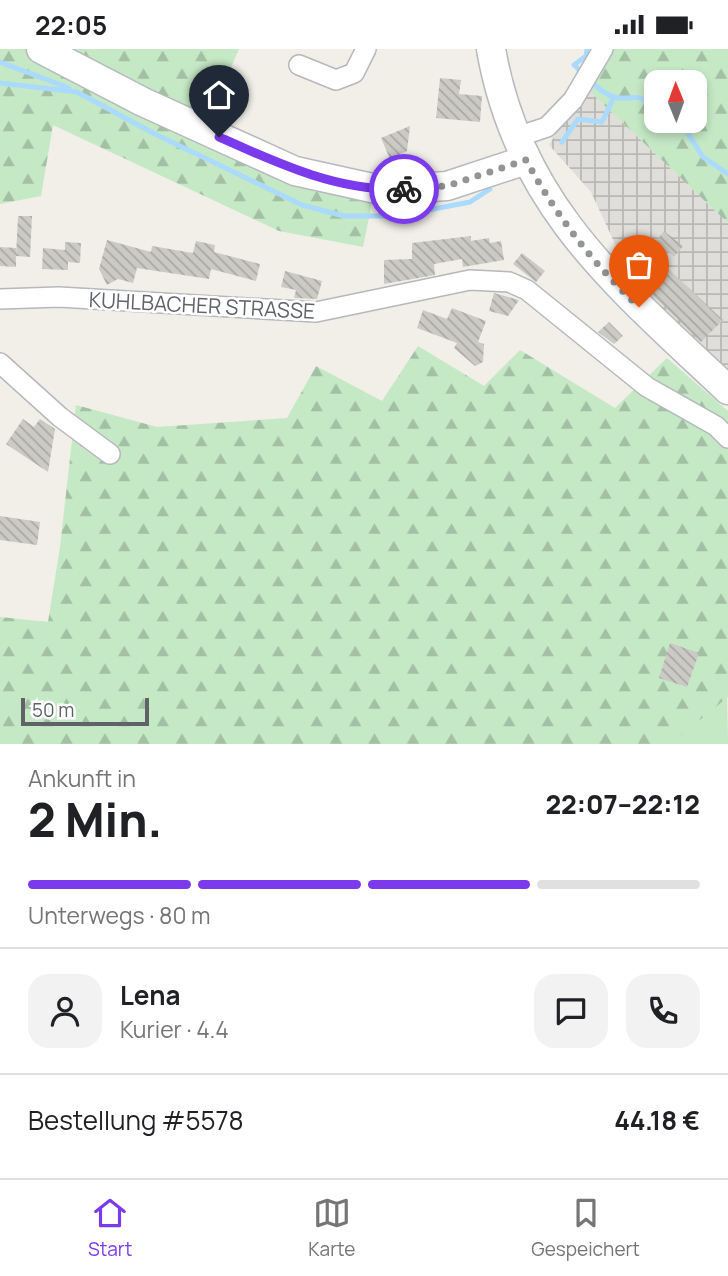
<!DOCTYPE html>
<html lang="de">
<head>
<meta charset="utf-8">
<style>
  :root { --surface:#fff; --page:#f2f2f2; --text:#202124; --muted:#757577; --line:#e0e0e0; --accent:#7c3aed }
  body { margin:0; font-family:Manrope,sans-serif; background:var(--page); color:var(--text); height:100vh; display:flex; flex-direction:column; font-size:26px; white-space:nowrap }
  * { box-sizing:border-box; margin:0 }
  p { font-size:23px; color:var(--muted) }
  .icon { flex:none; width:38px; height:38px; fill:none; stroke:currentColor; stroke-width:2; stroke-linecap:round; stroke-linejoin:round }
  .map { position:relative; height:695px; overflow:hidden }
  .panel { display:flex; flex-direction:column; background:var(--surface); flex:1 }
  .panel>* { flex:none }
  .needle { width:46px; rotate:359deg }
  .tools { position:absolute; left:644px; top:21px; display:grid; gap:14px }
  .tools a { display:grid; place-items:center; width:63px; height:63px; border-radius:14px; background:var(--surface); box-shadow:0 4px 10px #0003; font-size:35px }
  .scale { position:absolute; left:21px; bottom:18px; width:128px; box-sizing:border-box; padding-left:7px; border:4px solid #5f6368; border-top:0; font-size:19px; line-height:24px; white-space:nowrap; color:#5f6368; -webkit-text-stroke:5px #fff; paint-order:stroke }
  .pin { position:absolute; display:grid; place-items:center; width:60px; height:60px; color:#fff; margin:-72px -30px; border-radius:50% 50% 50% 0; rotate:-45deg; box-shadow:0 0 7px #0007 }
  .pin .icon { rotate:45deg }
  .courier { position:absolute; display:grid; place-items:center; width:70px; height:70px; margin:-35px; border:5px solid #7c3aed; border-radius:50%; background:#fff; color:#222; box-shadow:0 2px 9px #0007 }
  .summary em { font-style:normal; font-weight:800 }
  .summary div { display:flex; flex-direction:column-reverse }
  .summary { display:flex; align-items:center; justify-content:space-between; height:119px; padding:0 28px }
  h1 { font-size:46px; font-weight:800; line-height:52px }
  .bar { display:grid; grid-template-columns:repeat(4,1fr); gap:10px 7px; align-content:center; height:84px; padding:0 28px }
  .bar i { height:9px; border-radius:5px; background:var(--line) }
  .bar .selected { background:var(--accent) }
  .bar p { grid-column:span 4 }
  .line { display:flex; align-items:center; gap:18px; padding:0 28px; border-top:2px solid var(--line) }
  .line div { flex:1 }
  .round { display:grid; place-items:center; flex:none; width:74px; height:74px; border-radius:21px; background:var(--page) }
  .status { display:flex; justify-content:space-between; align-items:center; height:49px; padding:0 35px; background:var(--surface); direction:ltr }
  .status svg { height:19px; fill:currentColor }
  .tab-bar { display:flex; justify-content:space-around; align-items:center; height:98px; border-top:2px solid var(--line); background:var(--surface); font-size:19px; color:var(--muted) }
  .tab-bar a { display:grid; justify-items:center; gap:4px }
  .tab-bar .selected { color:var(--accent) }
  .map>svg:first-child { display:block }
  .industrial { fill:url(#industrial-grid) }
  .grass { fill:#c5e8c5 }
  .forest { fill:url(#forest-firs); fill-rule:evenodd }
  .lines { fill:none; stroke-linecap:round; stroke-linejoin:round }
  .stream { stroke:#aadaff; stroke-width:5 }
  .building { fill:url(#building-back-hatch) }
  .street-casing { stroke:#b5b8bc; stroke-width:22 }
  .secondary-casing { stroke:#b6babf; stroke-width:31 }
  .street { stroke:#fff; stroke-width:19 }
  .secondary { stroke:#fff; stroke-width:28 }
  .done { stroke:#929495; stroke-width:7; stroke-dasharray:0 12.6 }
  .route { stroke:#7c3aed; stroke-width:9 }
  .labels { text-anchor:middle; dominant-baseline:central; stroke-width:5; stroke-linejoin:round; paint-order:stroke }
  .street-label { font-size:21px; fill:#5f6368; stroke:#fff }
</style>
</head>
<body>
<div class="status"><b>22:05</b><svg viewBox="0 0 49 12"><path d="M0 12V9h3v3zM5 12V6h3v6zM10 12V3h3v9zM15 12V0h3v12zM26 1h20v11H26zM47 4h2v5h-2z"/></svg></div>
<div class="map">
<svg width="728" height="695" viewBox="0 0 728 695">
  <defs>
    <pattern id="industrial-grid" width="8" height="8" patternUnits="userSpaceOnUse" patternTransform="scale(1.75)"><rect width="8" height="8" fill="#e0deda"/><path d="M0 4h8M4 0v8" fill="none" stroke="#b9b8b5"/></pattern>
    <pattern id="forest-firs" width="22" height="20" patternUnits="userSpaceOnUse" patternTransform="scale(1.75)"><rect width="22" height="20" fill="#c5e8c5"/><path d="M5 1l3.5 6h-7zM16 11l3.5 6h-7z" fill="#a3c0a4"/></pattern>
    <pattern id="building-back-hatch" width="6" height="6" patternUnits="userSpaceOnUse" patternTransform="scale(1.75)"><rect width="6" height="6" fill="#cccac5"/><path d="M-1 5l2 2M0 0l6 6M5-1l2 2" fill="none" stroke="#a9a8a4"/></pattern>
  </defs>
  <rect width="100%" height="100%" fill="#f1efe8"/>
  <path class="industrial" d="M584 37 728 174V325L633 234 591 143 549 96Z"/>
  <path class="grass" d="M727 648 728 695H669Z"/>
  <path class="forest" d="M0 0H239L199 90 309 137 372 154 363 198 279 182 53 76 41 147 0 155Z
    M606 0H728V174L584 37ZM656 33H695V72H656Z
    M418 297 484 337 520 301 615 359 667 309 728 362V648L670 695H0V568L48 573 60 498 76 356 157 378 287 369 316 317 382 352Z"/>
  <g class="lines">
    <path class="stream" d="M587 0 586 7 574 16C585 26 600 44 614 48 634 53 630 41 656 57
      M0 13 69 39
      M0 34 77 43 153 84 302 156 344 167H397L470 153 490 140
      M680 72 703 108 728 125
      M562 93 578 70 602 73 614 48"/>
  </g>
  <path class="building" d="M440 29 461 31 459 45 482 47 480 73 436 69Z
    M410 77 407 102 390 110 381 89Z
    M18 167H32L30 208 16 207Z
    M664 182 683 197 674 208 656 192Z
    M471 187V192L489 189 490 194 501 192 504 211 463 218 462 210 434 215 435 226 384 235V211L412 210V194Z
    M107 191 151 203 152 197 193 204 196 192 215 196 214 203 260 215 256 232 211 220 209 230 137 219 133 234 118 230 107 236 99 220Z
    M65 193 81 194 80 214 68 213V221L42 220 43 199 65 201Z
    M0 198 16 199V218L0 217Z
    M522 204 545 222 536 233 513 215Z
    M660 212 723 271 701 293 639 233Z
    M285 222 322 232 317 250 294 249 296 241 281 238Z
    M494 244 519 251 508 267 489 262Z
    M452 259 486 272 478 293 484 295 483 313 475 317 454 299 457 294 417 279 423 261 447 270Z
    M609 273 623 287 614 295 598 283Z
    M23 370 34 378 40 370 55 380 48 423 6 395Z
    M0 467 40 473 37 496 0 491Z
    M670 594 699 604 687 638 659 629Z"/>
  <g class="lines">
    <defs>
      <path id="street" d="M299 16 336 31 354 24 366 0
        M517 88 547 78 573 51 603 0
        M0 250 59 248 316 263 470 231 509 233 527 241 647 338 716 377 728 389
        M0 314 60 368 110 405"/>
      <path id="secondary" d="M41 0 143 53 295 122 381 141 447 137 526 111
        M491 0C518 157 619 238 728 341"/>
    </defs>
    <use href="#street" class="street-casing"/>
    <use href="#secondary" class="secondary-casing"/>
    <use href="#street" class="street"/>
    <use href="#secondary" class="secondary"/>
  </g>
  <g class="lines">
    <path class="done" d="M404 140 447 137 526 111C556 166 593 215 639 258"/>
    <path class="route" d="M219 88C277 114 339 143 404 140"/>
  </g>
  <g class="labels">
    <g class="street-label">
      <text transform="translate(202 256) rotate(3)">KUHLBACHER STRASSE</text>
    </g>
  </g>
</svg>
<div class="tools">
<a><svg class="needle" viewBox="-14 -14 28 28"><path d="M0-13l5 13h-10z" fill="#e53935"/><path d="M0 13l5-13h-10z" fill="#757577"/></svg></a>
</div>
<div class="scale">50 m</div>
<div class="pin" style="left:639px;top:258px;background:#ea580c"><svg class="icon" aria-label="bag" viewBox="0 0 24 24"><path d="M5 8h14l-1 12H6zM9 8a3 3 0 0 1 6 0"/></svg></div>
<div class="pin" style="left:219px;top:88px;background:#1f2937"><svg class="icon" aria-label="home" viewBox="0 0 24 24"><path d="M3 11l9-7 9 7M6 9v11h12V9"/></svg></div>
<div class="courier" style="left:404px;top:140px"><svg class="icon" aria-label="bike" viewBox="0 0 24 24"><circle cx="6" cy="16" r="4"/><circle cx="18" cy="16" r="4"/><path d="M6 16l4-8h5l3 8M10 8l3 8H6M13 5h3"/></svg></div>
</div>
<section class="panel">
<div class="summary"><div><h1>2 Min.</h1><p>Ankunft in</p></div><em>22:07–22:12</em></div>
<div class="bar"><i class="selected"></i><i class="selected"></i><i class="selected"></i><i></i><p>Unterwegs · 80 m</p></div>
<div class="line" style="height:126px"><a class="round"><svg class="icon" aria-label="person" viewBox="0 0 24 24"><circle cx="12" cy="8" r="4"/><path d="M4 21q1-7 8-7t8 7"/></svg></a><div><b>Lena</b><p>Kurier · 4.4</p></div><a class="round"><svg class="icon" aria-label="chat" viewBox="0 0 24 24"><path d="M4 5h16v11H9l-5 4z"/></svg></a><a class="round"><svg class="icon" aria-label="phone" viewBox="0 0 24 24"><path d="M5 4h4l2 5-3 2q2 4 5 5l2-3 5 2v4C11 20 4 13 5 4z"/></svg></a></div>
<div class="line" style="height:91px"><div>Bestellung #5578</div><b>44.18 €</b></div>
</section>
<nav class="tab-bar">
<a class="selected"><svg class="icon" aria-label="home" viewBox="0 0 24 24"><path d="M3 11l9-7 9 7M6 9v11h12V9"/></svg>Start</a>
<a><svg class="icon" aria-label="map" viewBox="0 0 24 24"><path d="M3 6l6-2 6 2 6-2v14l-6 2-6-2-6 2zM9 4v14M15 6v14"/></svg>Karte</a>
<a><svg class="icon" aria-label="saved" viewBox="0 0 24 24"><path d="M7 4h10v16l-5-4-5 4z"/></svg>Gespeichert</a>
</nav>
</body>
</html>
